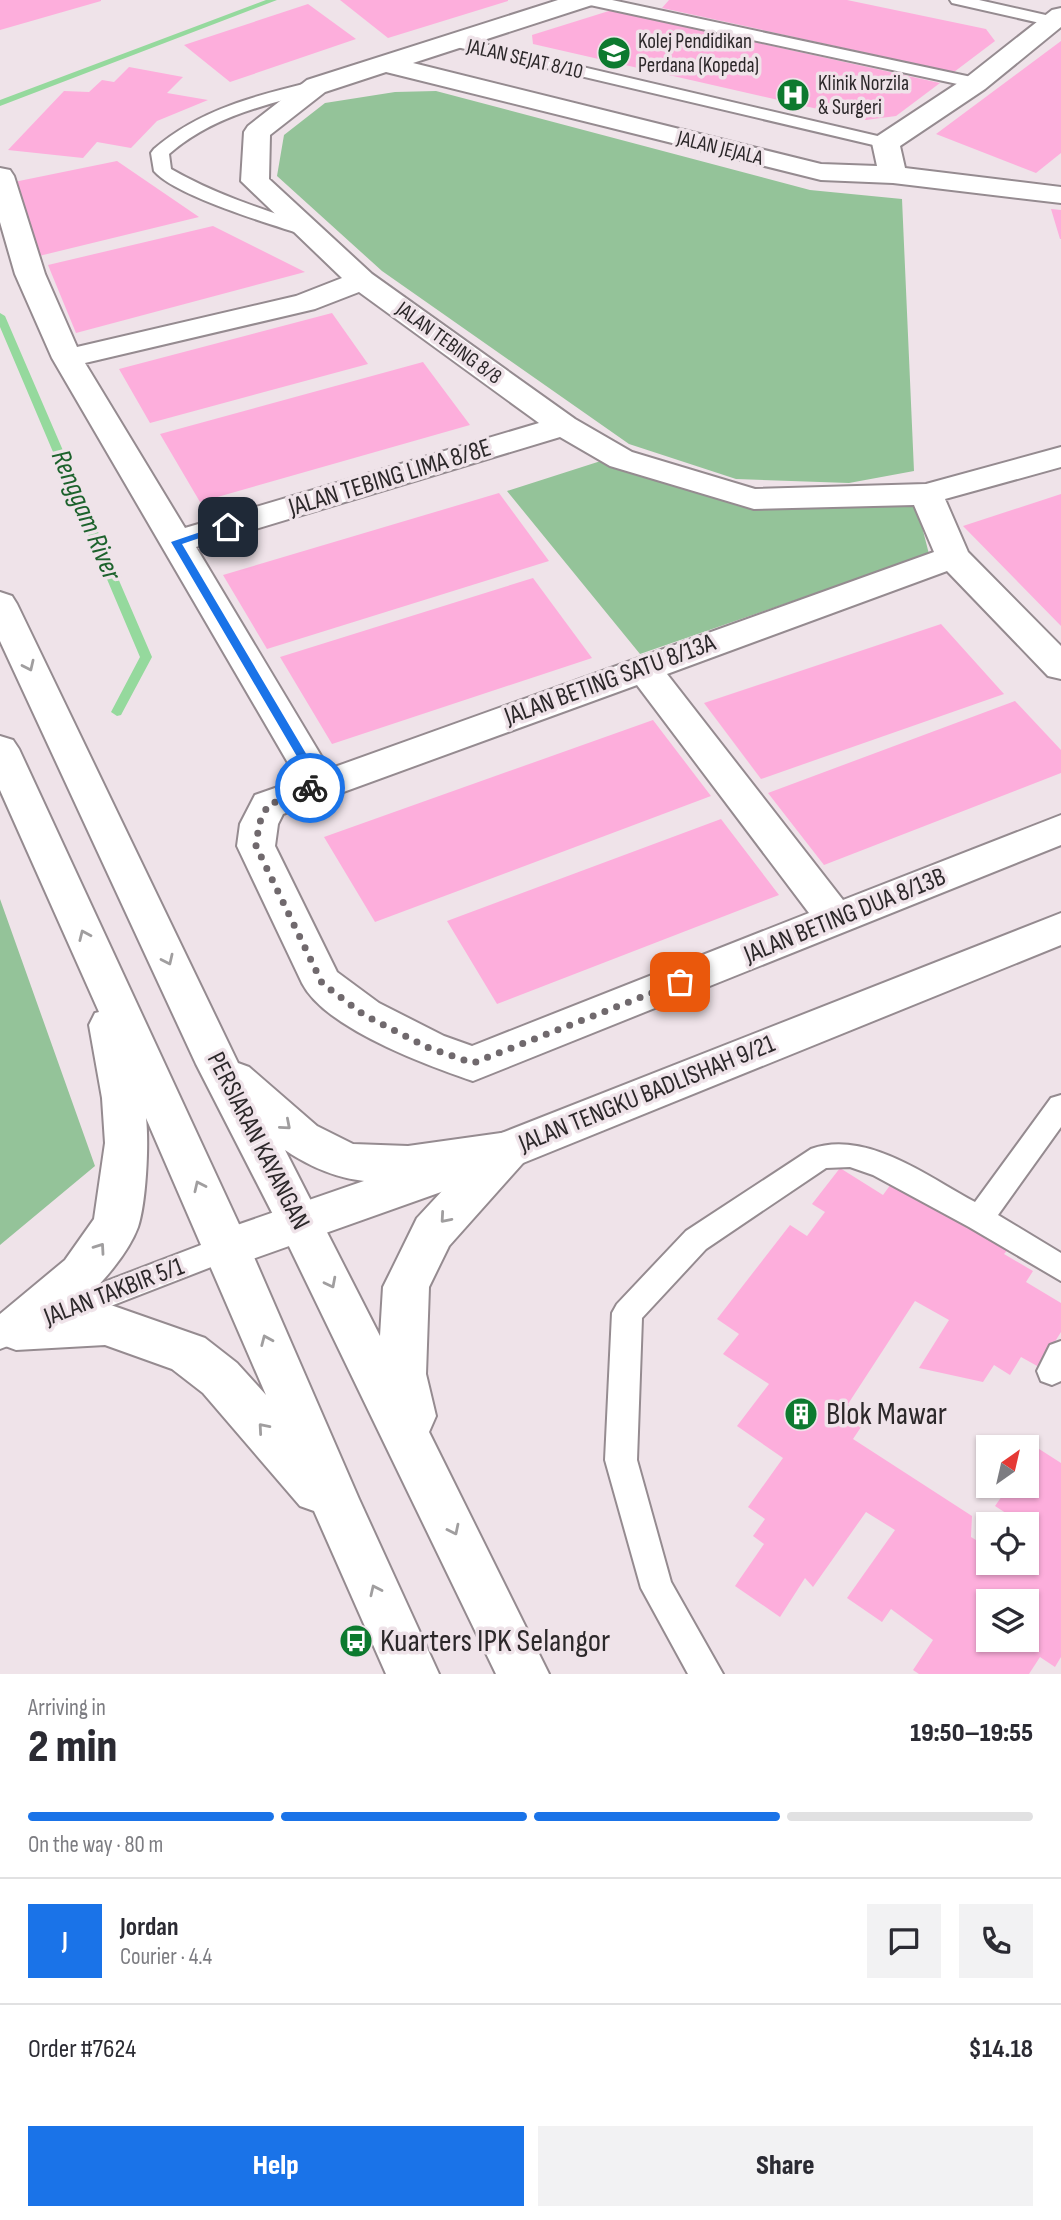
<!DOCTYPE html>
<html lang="en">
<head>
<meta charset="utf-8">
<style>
  :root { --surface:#fff; --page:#f2f2f3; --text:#2b2b33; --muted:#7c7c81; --line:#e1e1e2; --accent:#1a73e8 }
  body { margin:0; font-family:"Sofia Sans Condensed",sans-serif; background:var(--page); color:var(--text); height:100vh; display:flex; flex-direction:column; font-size:26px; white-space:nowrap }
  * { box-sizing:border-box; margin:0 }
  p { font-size:23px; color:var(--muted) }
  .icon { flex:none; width:38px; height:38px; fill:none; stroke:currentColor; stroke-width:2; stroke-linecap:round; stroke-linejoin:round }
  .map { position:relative; height:1674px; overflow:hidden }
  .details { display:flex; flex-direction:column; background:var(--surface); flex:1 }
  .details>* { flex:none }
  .needle { width:46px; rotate:34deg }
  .controls { position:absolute; left:976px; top:1435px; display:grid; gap:14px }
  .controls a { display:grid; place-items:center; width:63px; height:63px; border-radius:0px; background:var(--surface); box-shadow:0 2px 5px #0004; font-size:35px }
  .pin { position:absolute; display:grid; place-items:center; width:60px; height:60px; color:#fff; margin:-30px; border-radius:14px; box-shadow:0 4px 10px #0006 }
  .courier { position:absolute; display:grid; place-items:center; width:70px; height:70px; margin:-35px; border:5px solid #1a73e8; border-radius:50%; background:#fff; color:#222; box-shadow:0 2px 9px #0007 }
  .head em { font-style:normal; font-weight:800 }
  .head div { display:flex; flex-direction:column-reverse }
  .head { display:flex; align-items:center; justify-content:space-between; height:119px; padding:0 28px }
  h1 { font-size:46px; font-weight:800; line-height:52px }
  .bar { display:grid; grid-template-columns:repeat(4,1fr); gap:10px 7px; align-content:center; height:84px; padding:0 28px }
  .bar i { height:9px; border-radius:5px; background:var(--line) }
  .bar .current { background:var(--accent) }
  .bar p { grid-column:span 4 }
  .line { display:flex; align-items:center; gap:18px; padding:0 28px; border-top:2px solid var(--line) }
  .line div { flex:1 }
  .round { display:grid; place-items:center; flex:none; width:74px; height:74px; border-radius:0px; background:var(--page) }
  .action { display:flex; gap:14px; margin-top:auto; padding:14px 28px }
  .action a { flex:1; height:80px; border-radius:0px; background:var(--accent); color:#fff; font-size:28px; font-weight:800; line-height:80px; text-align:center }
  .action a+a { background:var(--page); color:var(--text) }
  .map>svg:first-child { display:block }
  .green { fill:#94c399 }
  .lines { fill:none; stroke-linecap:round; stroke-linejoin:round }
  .stream { fill:#95d99d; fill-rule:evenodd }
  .building { fill:#fdaedc; fill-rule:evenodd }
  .service-casing { stroke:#958b90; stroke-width:4 }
  .minor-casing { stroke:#958b90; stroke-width:4 }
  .tertiary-casing { stroke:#958b90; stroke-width:4 }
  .primary-casing { stroke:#958b90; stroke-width:4 }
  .service { fill:#fff; fill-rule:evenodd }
  .minor { fill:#fff; fill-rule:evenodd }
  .tertiary { fill:#fff; fill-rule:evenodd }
  .primary { fill:#fff; fill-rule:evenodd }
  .oneway { stroke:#a09e9f }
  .route { fill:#1a73e8 }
  .done { stroke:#70696d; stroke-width:7; stroke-dasharray:0 12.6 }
  .labels { text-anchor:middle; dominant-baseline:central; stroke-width:7; stroke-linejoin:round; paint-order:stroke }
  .far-poi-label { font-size:21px; fill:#2c282a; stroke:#efe3e9; text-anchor:start }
  .far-street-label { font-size:21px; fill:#2c282a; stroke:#efe3e9 }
  .street-label { font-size:26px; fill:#2c282a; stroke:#efe3e9 }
  .water-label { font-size:28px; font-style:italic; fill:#1c622c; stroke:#efe3e9 }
  .near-poi-label { font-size:32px; fill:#2c282a; stroke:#efe3e9; text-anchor:start }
</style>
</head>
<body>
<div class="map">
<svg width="1061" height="1674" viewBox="0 0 1061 1674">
  <rect width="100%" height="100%" fill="#efe3e9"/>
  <path class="green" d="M436 91 810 190 902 199 914 471 849 483 736 479 629 444 382 271 277 176 284 135 325 103 395 92Z
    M607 459 752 505 917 507 929 554 640 654 507 491Z
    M0 899 95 1166 0 1245Z"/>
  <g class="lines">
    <path class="stream" d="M266 0H277L0 106V100Z
      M0 313 5 316 152 657 121 715 117 716 111 712 140 657 0 327Z"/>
  </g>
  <path class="building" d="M0 0H101V1L0 30Z
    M340 0H508V1L388 38Z
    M669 0H847L986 29 995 41 954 72 662 8Z
    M308 4 356 39 230 82 184 45Z
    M612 10 654 20 940 83 896 116 866 120 533 44 532 35Z
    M1061 41V153L1036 173 936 134Z
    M129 67 183 77 167 93 208 100 157 121 131 148 97 142 83 158 8 150 64 91 89 92 102 80 114 82Z
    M117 161 199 217 39 256 14 182Z
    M1051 209 1061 210V239H1060Z
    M213 226 305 272 76 333 48 265Z
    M332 313 368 364 150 423 119 369Z
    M423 362 470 425 200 502 160 434Z
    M499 493 549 561 267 649 223 575Z
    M1061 494V626L963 526Z
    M533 578 592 658 332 744 280 657Z
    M941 624 1004 694 761 779 704 703Z
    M1015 701 1061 750V773L824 865 768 793Z
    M653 720 711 796 375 922 324 837Z
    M721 819 779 895 497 1004 447 921Z
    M840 1168 883 1195 891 1184 920 1201 924 1195 1011 1246 1004 1254 1033 1271 1026 1282 1061 1303V1332L1039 1367 1021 1357 1010 1375 994 1365 983 1382 919 1368 949 1320 915 1301 848 1404 863 1424 853 1439 972 1516 971 1537 989 1548V1563H1027V1524H1007L1012 1517 995 1506 1009 1486H1027V1459L1036 1447 1061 1463V1657L1055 1667 1040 1657 1029 1674H919L913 1670 933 1640 891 1609 882 1622 847 1598 895 1530 866 1512 813 1587 805 1578 780 1617 735 1586 764 1544 753 1536 765 1519 748 1507 783 1458 737 1426 769 1384 723 1354 739 1334 717 1319 790 1225 807 1236 825 1212 812 1204ZM989 1601H1027V1640H989Z"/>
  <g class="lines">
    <defs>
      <path id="service" d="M582 0H612L976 78 984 83 976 88 590 5Z
        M950 0H979L1059 18 1061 21 1053 26 952 3Z
        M450 36 886 138 895 143 886 148 444 44 442 41Z
        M316 81 324 86 322 90C268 104 212 116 169 154L171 169C218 196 268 211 319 228L322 232 319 236H307C273 225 175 196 154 171L151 153 154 149C200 109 258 95 316 81Z
        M1061 1095V1127L998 1215 1061 1253V1281L969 1227 873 1175 850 1167 826 1168 706 1249 642 1318 637 1460 671 1582 723 1674H688L641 1588 605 1460 612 1313 617 1304 686 1231 811 1149C866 1129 928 1177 975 1202L1051 1098Z
        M227 1235 237 1239 241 1248 237 1257 0 1349V1322Z
        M1061 1341V1381L1052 1385 1041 1381 1037 1371 1050 1345Z"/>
      <path id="minor" d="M558 0H595L592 5 413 63 821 164 877 166 872 143 876 137 967 77 1052 10 1061 8V27L985 89 900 146 905 168 1061 187V203L893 183 821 180 386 72 325 92 270 135 269 179 372 274 575 419 632 452 755 489 926 484 1061 447V467L945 499 968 552 1061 646V679L1048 676 947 571 667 674 843 900 1061 815V845L473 1081C426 1065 325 1028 302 983L237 846 240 824 255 795 298 780 52 358 15 274 0 222V168L10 170 14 176 45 274 77 347 296 296 342 278 241 181 244 132 248 126 307 80ZM359 292 539 423 185 528 85 363 315 309ZM560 437 610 466 754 509 914 505 934 552 329 769 196 547ZM637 685 809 913 472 1046 444 1036 379 1003 337 972 275 846 278 824 283 814Z"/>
      <path id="tertiary" d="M1061 913V945L523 1163 227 1268 211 1262 204 1248 211 1234 494 1136Z"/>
      <path id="primary" d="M0 592 12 596 17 604 238 1063 249 1067 317 1126 353 1144 408 1146 508 1132 523 1137 530 1150 523 1163 449 1246 429 1287 426 1374 436 1416 429 1432 549 1674H496L284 1236 196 1064 0 641ZM285 1150C343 1189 389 1186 456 1176L417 1218 390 1273 383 1287 380 1336Z
        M0 736 13 740 19 749 250 1248 359 1499 439 1674H386L314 1511 300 1506 203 1393 172 1369 105 1345 16 1350 0 1344V1314L65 1260 94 1219 105 1143 102 1098 89 1025 95 1013 99 1012 0 790ZM146 1118 266 1395 237 1363 205 1338 105 1303 78 1305C100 1286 128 1254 138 1227 146 1203 149 1144 146 1118Z"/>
    </defs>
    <use href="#service" class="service-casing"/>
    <use href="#minor" class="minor-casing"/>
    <use href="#tertiary" class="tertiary-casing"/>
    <use href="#primary" class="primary-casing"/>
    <use href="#service" class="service"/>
    <use href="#minor" class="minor"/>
    <use href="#tertiary" class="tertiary"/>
    <use href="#primary" class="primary"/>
  </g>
  <defs><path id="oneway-chevron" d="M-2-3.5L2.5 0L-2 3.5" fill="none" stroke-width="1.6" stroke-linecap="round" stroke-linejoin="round" transform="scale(1.75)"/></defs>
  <g class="oneway">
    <use href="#oneway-chevron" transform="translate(29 666) rotate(65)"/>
    <use href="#oneway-chevron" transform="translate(84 935) rotate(-114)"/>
    <use href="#oneway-chevron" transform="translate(168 960) rotate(65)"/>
    <use href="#oneway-chevron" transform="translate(286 1125) rotate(41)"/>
    <use href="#oneway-chevron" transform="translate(199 1186) rotate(-115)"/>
    <use href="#oneway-chevron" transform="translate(445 1218) rotate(131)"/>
    <use href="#oneway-chevron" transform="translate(100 1248) rotate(-55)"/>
    <use href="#oneway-chevron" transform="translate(331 1283) rotate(63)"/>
    <use href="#oneway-chevron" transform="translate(266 1340) rotate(-113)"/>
    <use href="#oneway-chevron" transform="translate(263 1428) rotate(-131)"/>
    <use href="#oneway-chevron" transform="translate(454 1530) rotate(64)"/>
    <use href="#oneway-chevron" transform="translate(375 1590) rotate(-115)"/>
  </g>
  <path class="route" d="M224 524 232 527 182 544 324 784 314 790H306V785L312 782 171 542Z"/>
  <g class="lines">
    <path class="done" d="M310 788 268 805 259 824 256 846 322 983 364 1015 429 1048 473 1063 680 982"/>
  </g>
  <defs>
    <symbol id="university-disc" viewBox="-11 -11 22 22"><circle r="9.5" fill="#0d7a2f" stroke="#efe3e9"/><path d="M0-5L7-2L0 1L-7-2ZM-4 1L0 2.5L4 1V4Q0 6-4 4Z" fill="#fff"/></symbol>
    <symbol id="hospital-disc" viewBox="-11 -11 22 22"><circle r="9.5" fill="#0d7a2f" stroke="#efe3e9"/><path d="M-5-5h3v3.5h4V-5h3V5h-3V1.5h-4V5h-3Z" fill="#fff"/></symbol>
    <symbol id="building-disc" viewBox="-11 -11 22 22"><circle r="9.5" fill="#0d7a2f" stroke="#efe3e9"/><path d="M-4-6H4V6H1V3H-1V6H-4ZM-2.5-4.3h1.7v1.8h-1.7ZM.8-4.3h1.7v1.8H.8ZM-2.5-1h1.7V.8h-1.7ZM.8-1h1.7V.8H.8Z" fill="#fff"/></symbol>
    <symbol id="bus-disc" viewBox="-11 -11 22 22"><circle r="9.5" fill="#0d7a2f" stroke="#efe3e9"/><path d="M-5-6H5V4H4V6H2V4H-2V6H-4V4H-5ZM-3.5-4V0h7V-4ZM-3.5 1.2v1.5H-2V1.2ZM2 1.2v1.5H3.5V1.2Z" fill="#fff"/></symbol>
  </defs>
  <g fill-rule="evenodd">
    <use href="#university-disc" x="595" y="34" width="38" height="38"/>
    <use href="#hospital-disc" x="774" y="76" width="38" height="38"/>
    <use href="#building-disc" x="782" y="1395" width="38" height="38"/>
    <use href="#bus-disc" x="337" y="1622" width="38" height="38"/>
  </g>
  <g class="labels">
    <g class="far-poi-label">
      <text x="638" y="41">Kolej Pendidikan<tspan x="638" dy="24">Perdana (Kopeda)</tspan></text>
      <text x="818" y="83">Klinik Norzila<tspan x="818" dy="24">&amp; Surgeri</tspan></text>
    </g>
    <g class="far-street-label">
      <text transform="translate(525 59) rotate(13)">JALAN SEJAT 8/10</text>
      <text transform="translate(720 148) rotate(14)">JALAN JEJALA</text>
      <text transform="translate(449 343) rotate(36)">JALAN TEBING 8/8</text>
    </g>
    <g class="street-label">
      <text transform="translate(390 478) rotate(-17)">JALAN TEBING LIMA 8/8E</text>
      <text transform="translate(610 680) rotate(-20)">JALAN BETING SATU 8/13A</text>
      <text transform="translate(845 916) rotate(-22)">JALAN BETING DUA 8/13B</text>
      <text transform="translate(647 1094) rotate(-22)">JALAN TENGKU BADLISHAH 9/21</text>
      <text transform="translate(258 1141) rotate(63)">PERSIARAN KAYANGAN</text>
      <text transform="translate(114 1292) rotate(-21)">JALAN TAKBIR 5/1</text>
    </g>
    <g class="water-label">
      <text transform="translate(86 515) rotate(67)">Renggam River</text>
    </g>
    <g class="near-poi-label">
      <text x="826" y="1414">Blok Mawar</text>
      <text x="380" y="1641">Kuarters IPK Selangor</text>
    </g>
  </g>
</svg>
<div class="controls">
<a><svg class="needle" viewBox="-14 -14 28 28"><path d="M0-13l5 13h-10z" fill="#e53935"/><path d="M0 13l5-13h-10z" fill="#7c7c81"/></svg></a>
<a><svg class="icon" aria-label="locate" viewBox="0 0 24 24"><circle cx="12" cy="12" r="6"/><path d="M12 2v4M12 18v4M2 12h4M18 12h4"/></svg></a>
<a><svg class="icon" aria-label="layers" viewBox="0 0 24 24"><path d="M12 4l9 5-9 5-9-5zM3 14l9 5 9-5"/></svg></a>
</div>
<div class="pin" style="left:680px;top:982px;background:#ea580c"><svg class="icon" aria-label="bag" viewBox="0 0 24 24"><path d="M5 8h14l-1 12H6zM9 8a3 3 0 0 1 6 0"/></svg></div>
<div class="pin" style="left:228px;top:527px;background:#1f2937"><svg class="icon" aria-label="home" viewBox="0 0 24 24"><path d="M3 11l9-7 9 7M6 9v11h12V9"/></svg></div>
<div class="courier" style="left:310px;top:788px"><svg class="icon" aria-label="bike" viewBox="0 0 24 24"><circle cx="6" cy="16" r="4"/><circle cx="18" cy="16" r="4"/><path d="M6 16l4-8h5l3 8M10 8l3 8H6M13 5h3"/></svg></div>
</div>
<section class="details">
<div class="head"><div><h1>2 min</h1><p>Arriving in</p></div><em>19:50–19:55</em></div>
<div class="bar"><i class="current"></i><i class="current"></i><i class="current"></i><i></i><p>On the way · 80 m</p></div>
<div class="line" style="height:126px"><b class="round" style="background:var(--accent);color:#fff">J</b><div><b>Jordan</b><p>Courier · 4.4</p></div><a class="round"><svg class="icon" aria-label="chat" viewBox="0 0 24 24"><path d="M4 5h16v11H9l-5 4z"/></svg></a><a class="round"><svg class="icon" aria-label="phone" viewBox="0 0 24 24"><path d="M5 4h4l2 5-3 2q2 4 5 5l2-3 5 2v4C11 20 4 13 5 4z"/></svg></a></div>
<div class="line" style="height:91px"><div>Order #7624</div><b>$14.18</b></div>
<div class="action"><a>Help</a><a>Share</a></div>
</section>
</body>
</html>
